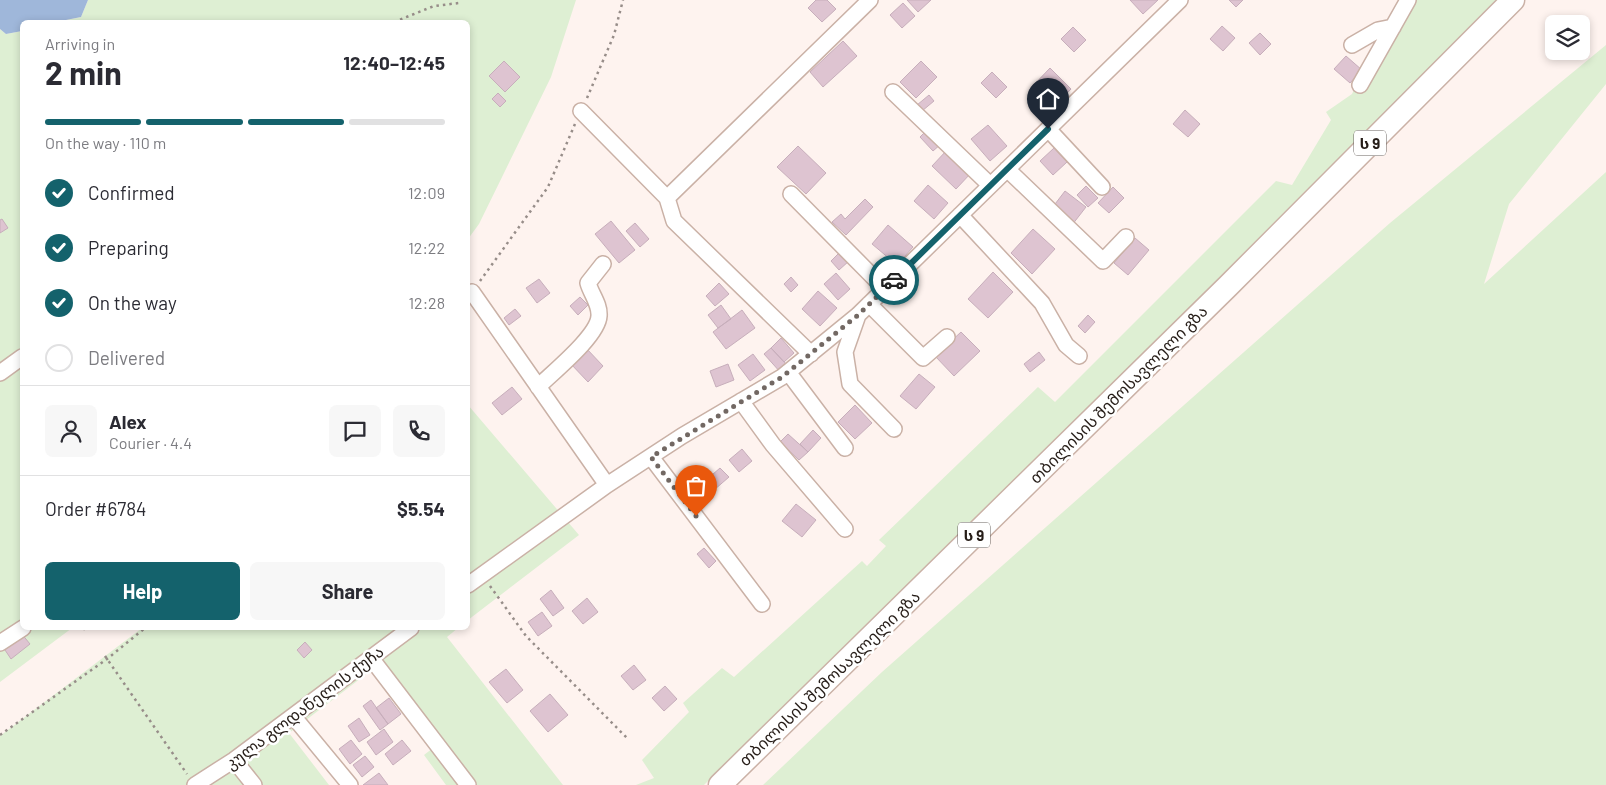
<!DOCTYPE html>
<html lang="en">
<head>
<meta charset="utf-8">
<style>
  :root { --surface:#fff; --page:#f7f7f7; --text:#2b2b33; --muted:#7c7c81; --line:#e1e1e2; --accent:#14626c }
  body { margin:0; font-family:Barlow,"Noto Sans Georgian",sans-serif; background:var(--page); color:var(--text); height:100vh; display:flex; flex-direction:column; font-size:19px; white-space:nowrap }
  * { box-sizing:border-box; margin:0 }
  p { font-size:16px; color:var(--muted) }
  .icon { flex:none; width:28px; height:28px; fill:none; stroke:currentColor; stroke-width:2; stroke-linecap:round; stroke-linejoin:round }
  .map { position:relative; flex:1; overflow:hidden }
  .drawer { position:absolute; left:20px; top:20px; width:450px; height:610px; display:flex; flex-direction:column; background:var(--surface); border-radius:8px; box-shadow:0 2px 8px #0003 }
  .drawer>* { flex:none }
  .fabs { position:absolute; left:1545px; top:15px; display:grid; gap:10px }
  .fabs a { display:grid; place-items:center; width:45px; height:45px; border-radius:8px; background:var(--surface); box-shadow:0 2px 8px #0003; font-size:25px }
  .pin { position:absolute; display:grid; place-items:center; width:42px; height:42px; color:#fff; margin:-51px -21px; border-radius:50% 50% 50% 0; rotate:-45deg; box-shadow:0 0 5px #0007 }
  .pin .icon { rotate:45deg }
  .courier { position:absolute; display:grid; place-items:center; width:50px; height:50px; margin:-25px; border:4px solid #14626c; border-radius:50%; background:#fff; color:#222; box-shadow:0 1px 6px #0007 }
  .overview em { font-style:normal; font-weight:700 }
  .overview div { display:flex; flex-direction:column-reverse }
  .overview { display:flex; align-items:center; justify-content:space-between; height:85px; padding:0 25px }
  h1 { font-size:32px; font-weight:700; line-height:38px }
  .bar { display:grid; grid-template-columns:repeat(4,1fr); gap:8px 5px; align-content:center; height:60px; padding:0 25px }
  .bar i { height:6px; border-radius:4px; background:var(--line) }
  .bar .active { background:var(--accent) }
  .bar p { grid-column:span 4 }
  .line { display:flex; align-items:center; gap:12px; padding:0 25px; border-top:1px solid var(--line) }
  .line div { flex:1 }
  .round { display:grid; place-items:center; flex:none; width:52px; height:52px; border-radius:8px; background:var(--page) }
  ol { padding:0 25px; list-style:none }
  li { display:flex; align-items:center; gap:15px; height:55px }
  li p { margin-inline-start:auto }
  li .icon { padding:5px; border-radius:50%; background:var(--accent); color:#fff; stroke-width:4 }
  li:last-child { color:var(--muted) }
  li i { width:28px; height:28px; border:2px solid var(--line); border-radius:50% }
  .button { display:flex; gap:10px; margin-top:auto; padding:10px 25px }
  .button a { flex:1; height:58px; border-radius:8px; background:var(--accent); color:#fff; font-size:20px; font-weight:700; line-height:58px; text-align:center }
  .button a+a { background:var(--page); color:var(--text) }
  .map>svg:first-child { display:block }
  .green { fill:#deefd3 }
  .water { fill:#9fb7da }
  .building { fill:#dec4d1; stroke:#c7aebb }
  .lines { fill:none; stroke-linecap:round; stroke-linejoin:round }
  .minor-casing { stroke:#cab1a6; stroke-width:18 }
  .highway-casing { stroke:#cab1a6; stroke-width:25 }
  .path { stroke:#978d89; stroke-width:2.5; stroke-dasharray:2.5 4; stroke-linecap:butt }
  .minor { stroke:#fff; stroke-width:15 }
  .highway { stroke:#fff; stroke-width:22 }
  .done { stroke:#726863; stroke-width:5; stroke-dasharray:0 9 }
  .route { stroke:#14626c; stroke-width:6 }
  .labels { text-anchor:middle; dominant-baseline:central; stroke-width:5; stroke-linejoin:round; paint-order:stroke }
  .shield { fill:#fff; stroke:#67615d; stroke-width:1 }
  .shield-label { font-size:15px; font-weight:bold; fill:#261d18 }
  .street-label { font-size:16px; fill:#261d18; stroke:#fff }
</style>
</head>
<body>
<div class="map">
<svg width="1606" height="785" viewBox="0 0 1606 785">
  <rect width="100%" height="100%" fill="#fef3ef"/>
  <path class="green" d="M88 0H576L551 77 479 224 468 239V22H56L81 17Z
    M1416 0H1503L704 785H636L654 778 642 760 689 712 683 703 722 668 734 677 862 561 867 566 886 546 879 540 1038 387 1055 402 1276 181 1292 185 1331 120 1326 112 1352 94 1380 35 1392 38Z
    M0 29 6 34 22 31V628H72L0 682Z
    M1606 45V84L1509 204 1484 284 1606 172V785H763L882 672 1390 223Z
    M468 405 579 535 468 620Z
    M142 628H458L447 637 563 785H446L424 755 433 748 373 669 289 733 329 785H0V736Z"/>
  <path class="water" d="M0 0H88L81 17 56 22H22V31L6 34 0 29Z"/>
  <path class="building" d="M816 0H827L836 9 822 22 808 8Z
    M907 0H931L918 12Z
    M1130 0H1158L1143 14Z
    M1229 0H1243L1236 7Z
    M903 3 915 16 902 28 890 15Z
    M1222 26 1235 38 1223 51 1210 39Z
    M1073 27 1086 40 1074 52 1061 39Z
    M1260 33 1271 44 1260 55 1249 43Z
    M843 41 857 56 823 87 810 72Z
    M1346 56 1362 70 1350 83 1334 69Z
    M504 61 520 77 505 92 489 76Z
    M921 61 937 77 916 98 900 82Z
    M1050 68 1071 89 1050 111 1029 90Z
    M992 72 1007 87 996 98 981 83Z
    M498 93 506 101 500 107 492 99Z
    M929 95 934 101 922 111 917 105Z
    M1185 110 1200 124 1188 137 1173 124Z
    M988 125 1007 146 990 161 971 139Z
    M927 130 941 144 933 151 920 137Z
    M798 146 826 173 806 194 777 167Z
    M1054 148 1067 162 1053 175 1040 161Z
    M947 150 971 173 956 189 932 166Z
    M928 185 948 203 934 219 914 201Z
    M1086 186 1098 198 1088 207 1077 195Z
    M1113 187 1124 198 1109 213 1098 203Z
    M1065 191 1086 207 1072 225 1052 208Z
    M865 199 873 207 846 235 832 222 841 214 845 219Z
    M2 219 8 228 0 233V220Z
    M611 221 635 250 619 263 595 234Z
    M635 223 649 239 640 247 626 231Z
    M888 225 913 247 897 265 872 244Z
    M1033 229 1055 249 1032 274 1011 253Z
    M1135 238 1149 250 1128 275 1114 263Z
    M841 251 849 261 839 270 831 261Z
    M993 272 1013 292 988 318 968 299Z
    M836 273 850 289 838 300 824 284Z
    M791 277 798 285 791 292 784 284Z
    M539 279 550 293 537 303 526 288Z
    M719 283 729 294 715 306 706 296Z
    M899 288 908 295 900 304 891 297Z
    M818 291 837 308 820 326 802 309Z
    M580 297 588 305 578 315 570 306Z
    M721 305 731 319 718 328 708 315Z
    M515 309 521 316 509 325 504 318Z
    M742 310 755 328 726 349 713 332Z
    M1088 315 1095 322 1085 333 1078 326Z
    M961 332 980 351 954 376 935 356Z
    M781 338 794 353 784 362 771 348Z
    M586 348 603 366 588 382 570 363Z
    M771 348 788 366 781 373 764 354Z
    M1039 352 1045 360 1030 372 1024 364Z
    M753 354 765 370 750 381 738 365Z
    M728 364 734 380 716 387 710 371Z
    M919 374 935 387 916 409 900 396Z
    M512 387 522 399 502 415 492 403Z
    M855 405 872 423 855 439 838 422Z
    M813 430 821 438 808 452 800 444Z
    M788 434 808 452 799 460 780 442Z
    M742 449 752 461 739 472 729 460Z
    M720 468 729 477 714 490 705 481Z
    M796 504 816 520 802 537 782 521Z
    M704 548 716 561 709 568 697 554Z
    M551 590 564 608 553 616 540 599Z
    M587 598 598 612 583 624 572 611Z
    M542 612 552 626 538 636 528 622Z
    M21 633 30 644 11 659 3 647Z
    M305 642 312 650 304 658 297 650Z
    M634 665 646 680 633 690 621 676Z
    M506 669 523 690 507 703 489 682Z
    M665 686 677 699 664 711 652 698Z
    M550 694 568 715 548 732 530 711Z
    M389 698 401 714 388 724 376 708Z
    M371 700 388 724 380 730 363 706Z
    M359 718 370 735 359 742 348 726Z
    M384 729 393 742 376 755 367 742Z
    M351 740 362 754 350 764 339 749Z
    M402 740 411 751 393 765 385 754Z
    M365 756 374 767 362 777 353 765Z
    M379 773 388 785H363Z"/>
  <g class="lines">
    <defs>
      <path id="minor" d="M1352 45 1378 30 1393 27
        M1360 85 1408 0
        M893 92 990 185
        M581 111 667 198 674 221 811 354
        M1048 129 1102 187
        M1007 169 1103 261 1126 237
        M791 194 885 289
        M667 198 870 0
        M960 215 1042 303 1066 345 1079 356
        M472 292 607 485
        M869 304 923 358 947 337
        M858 315 845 352 850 384 894 429
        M788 372 845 448
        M0 373 22 357
        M538 387C553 372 598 336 599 316 600 304 591 294 588 283L603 264
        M741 401 773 445 845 529
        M651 457 762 604
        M468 585 607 485 682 436 782 377 858 315 1180 0
        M0 643 23 628
        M371 658 468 785
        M293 716 350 785
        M234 760 254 785
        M195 785 234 760 411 628"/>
      <path id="highway" d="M720 785 1228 286 1513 0"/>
    </defs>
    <use href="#minor" class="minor-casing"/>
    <use href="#highway" class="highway-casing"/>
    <path class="path" d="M394 22 434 6 459 3
      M587 98 614 35 623 0
      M480 281 548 187 575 124
      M490 586 526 636 628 739
      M84 628 85 630
      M105 656 187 774
      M0 735 107 659 145 628"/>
    <use href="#minor" class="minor"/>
    <use href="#highway" class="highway"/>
  </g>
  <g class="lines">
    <path class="done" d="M696 516 651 457 782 377 858 315 894 280"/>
    <path class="route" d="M894 280 1048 129"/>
  </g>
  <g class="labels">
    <g class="shield">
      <rect x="1354" y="130.5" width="32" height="25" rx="4"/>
      <rect x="958" y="522.5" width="32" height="25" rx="4"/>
    </g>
    <g class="shield-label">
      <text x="1370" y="143">ს 9</text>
      <text x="974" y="535">ს 9</text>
    </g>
    <g class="street-label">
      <text transform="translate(1118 394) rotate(-45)">თბილისის შემოსავლელი გზა</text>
      <text transform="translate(829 678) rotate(-44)">თბილისის შემოსავლელი გზა</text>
      <text transform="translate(304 707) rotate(-37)">კულა გლდანელის ქუჩა</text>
    </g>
  </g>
</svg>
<div class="fabs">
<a><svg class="icon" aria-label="layers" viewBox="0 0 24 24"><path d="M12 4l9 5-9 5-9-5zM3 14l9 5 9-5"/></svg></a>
</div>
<div class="pin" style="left:696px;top:516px;background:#ea580c"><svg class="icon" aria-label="bag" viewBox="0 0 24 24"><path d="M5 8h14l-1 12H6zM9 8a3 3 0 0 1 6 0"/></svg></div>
<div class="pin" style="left:1048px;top:129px;background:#1f2937"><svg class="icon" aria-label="home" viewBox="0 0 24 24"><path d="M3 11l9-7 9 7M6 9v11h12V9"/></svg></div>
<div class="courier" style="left:894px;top:280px"><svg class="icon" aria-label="car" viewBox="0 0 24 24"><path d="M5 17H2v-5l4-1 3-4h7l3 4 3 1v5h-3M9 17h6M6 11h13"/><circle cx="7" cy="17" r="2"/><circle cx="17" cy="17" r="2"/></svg></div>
<section class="drawer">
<div class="overview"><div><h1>2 min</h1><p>Arriving in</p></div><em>12:40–12:45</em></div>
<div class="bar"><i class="active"></i><i class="active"></i><i class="active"></i><i></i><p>On the way · 110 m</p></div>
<ol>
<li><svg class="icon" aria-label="check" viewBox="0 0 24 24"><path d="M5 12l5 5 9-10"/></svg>Confirmed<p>12:09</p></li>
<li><svg class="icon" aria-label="check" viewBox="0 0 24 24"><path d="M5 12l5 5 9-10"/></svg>Preparing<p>12:22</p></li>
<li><svg class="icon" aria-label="check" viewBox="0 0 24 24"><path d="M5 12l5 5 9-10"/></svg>On the way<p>12:28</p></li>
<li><i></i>Delivered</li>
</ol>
<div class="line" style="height:90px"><a class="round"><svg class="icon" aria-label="person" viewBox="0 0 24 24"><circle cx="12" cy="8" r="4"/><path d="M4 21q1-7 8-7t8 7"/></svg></a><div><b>Alex</b><p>Courier · 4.4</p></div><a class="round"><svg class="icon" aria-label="chat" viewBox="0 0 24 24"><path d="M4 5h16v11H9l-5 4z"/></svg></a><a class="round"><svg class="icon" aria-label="phone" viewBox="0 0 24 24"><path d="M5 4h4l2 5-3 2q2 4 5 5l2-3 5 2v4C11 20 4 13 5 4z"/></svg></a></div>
<div class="line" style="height:65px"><div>Order #6784</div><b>$5.54</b></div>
<div class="button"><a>Help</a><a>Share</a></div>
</section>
</div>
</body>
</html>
